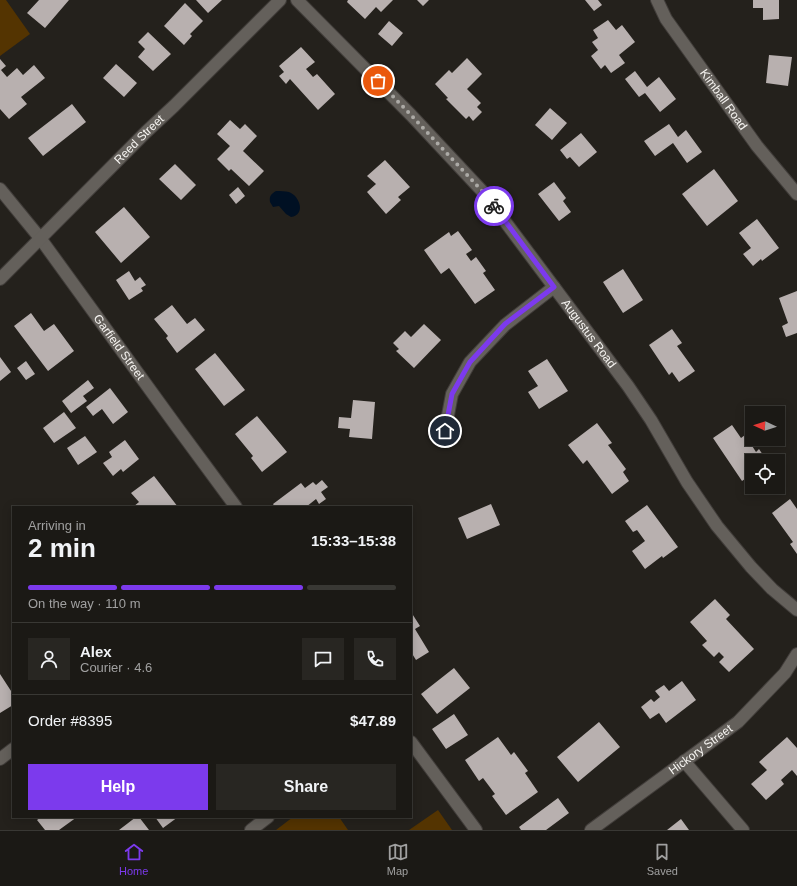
<!DOCTYPE html>
<html lang="en">
<head>
<meta charset="utf-8">
<style>
  :root { --surface:#1b1915; --page:#282622; --text:#f1f3f6; --muted:#a0a0a0; --line:#393834; --accent:#7c3aed }
  body { margin:0; font-family:Arial,sans-serif; background:var(--page); color:var(--text); height:100vh; display:flex; flex-direction:column; font-size:15px; white-space:nowrap }
  * { box-sizing:border-box; margin:0 }
  p { font-size:13px; color:var(--muted) }
  .icon { flex:none; width:22px; height:22px; fill:none; stroke:currentColor; stroke-width:2; stroke-linecap:round; stroke-linejoin:round }
  .map { position:relative; flex:1; overflow:hidden }
  .sheet { position:absolute; left:12px; top:506px; width:400px; height:312px; display:flex; flex-direction:column; background:var(--surface); border-radius:0px; box-shadow:0 2px 10px #0003,0 0 0 1px var(--line) }
  .sheet>* { flex:none }
  .needle { width:26px; rotate:274deg }
  .fabs { position:absolute; left:745px; top:406px; display:grid; gap:8px }
  .fabs a { display:grid; place-items:center; width:40px; height:40px; border-radius:0px; background:var(--surface); box-shadow:0 2px 10px #0003,0 0 0 1px var(--line); font-size:20px }
  .pin { position:absolute; display:grid; place-items:center; width:34px; height:34px; color:#fff; margin:-17px; border:2px solid #fff; border-radius:50%; box-shadow:0 1px 4px #0007 }
  .courier { position:absolute; display:grid; place-items:center; width:40px; height:40px; margin:-20px; border:3px solid #7c3aed; border-radius:50%; background:#fff; color:#222; box-shadow:0 1px 5px #0007 }
  .head em { font-style:normal; font-weight:700 }
  .head div { display:flex; flex-direction:column-reverse }
  .head { display:flex; align-items:center; justify-content:space-between; height:68px; padding:0 16px }
  h1 { font-size:26px; font-weight:700; line-height:30px }
  .bar { display:grid; grid-template-columns:repeat(4,1fr); gap:6px 4px; align-content:center; height:48px; padding:0 16px }
  .bar i { height:5px; border-radius:3px; background:var(--line) }
  .bar .selected { background:var(--accent) }
  .bar p { grid-column:span 4 }
  .line { display:flex; align-items:center; gap:10px; padding:0 16px; border-top:1px solid var(--line) }
  .line div { flex:1 }
  .round { display:grid; place-items:center; flex:none; width:42px; height:42px; border-radius:0px; background:var(--page) }
  .button { display:flex; gap:8px; margin-top:auto; padding:8px 16px }
  .button a { flex:1; height:46px; border-radius:0px; background:var(--accent); color:#fff; font-size:16px; font-weight:700; line-height:46px; text-align:center }
  .button a+a { background:var(--page); color:var(--text) }
  .menu { display:flex; justify-content:space-around; align-items:center; height:56px; border-top:1px solid var(--line); background:var(--surface); font-size:11px; color:var(--muted) }
  .menu a { display:grid; justify-items:center; gap:2px }
  .menu .selected { color:var(--accent) }
  .map>svg:first-child { display:block }
  .green { fill:#543401 }
  .water { fill:#001023 }
  .building { fill:#b8b0af }
  .lines { fill:none; stroke-linecap:round; stroke-linejoin:round }
  .street-casing { stroke:#413d3a; stroke-width:14 }
  .street { stroke:#64605b; stroke-width:12 }
  .done { stroke:#acaaa6; stroke-width:4; stroke-dasharray:0 7.2 }
  .route { stroke:#7c3aed; stroke-width:5 }
  .labels { text-anchor:middle; dominant-baseline:central; stroke-width:4; stroke-linejoin:round; paint-order:stroke }
  .street-label { font-size:12px; fill:#f6f4f1; stroke:#0c0b09 }
</style>
</head>
<body>
<div class="map">
<svg width="797" height="830" viewBox="0 0 797 830">
  <rect width="100%" height="100%" fill="#24211c"/>
  <path class="green" d="M0 0H6L30 34 0 56Z
    M438 810 452 830H409Z
    M293 817H339L348 830H276Z"/>
  <path class="water" d="M276 191C281 191 285 191 289 192 300 196 306 215 291 217L286 214 279 206 273 207 270 202C269 196 271 194 276 191Z"/>
  <path class="building" d="M39 0H69L45 28 27 13Z
    M196 0H222L208 13Z
    M348 0H393L381 12 376 7 365 19 347 2Z
    M417 0H429L423 6Z
    M585 0H598L602 5 594 11Z
    M753 0H779V19L763 20V8H753Z
    M185 3 203 21 190 34 192 36 184 45 164 26Z
    M608 20 616 30 622 25 635 42 619 55 625 63 611 73 605 65 601 69 591 56 598 50 592 42 598 38 593 30Z
    M389 21 403 33 392 46 378 34Z
    M148 32 171 54 153 71 138 57 145 49 138 42Z
    M301 47 315 62 306 69 313 77 317 74 335 94 318 110 290 79 286 84 279 76 284 72 279 66Z
    M769 55 792 57 788 86 766 83Z
    M467 58 482 74 467 89 481 103 477 107 482 112 473 121 469 116 466 119 446 99 448 98 435 84 449 70 452 73Z
    M0 59 6 66 1 70 7 77 17 68 23 75 34 65 45 78 21 97 27 104 9 119 0 109Z
    M116 64 137 83 124 97 103 78Z
    M635 71 647 87 659 77 676 99 660 112 645 93 639 97 625 79Z
    M72 104 86 122 43 156 28 138Z
    M550 108 567 123 552 140 535 125Z
    M230 120 240 129 245 124 257 136 243 151 264 171 249 186 231 169 229 171 217 159 230 146 217 134Z
    M669 124 678 137 686 130 702 152 687 163 673 143 655 156 644 141Z
    M581 133 597 152 579 167 570 157 567 159 560 150Z
    M385 160 410 187 398 197 401 200 386 214 367 192 376 184 367 176Z
    M175 164 196 185 181 200 159 179Z
    M714 169 738 201 707 226 682 194Z
    M554 182 566 198 563 201 571 212 559 221 538 194Z
    M238 187 245 196 236 204 229 195Z
    M124 207 150 237 121 263 95 232Z
    M757 219 779 248 762 261 761 259 753 266 743 254 751 248 739 233Z
    M458 231 472 250 466 254 471 261 476 257 486 271 483 273 495 290 475 304 449 268 441 274 424 250 449 232 451 236Z
    M623 269 643 300 623 313 603 282Z
    M129 271 135 281 140 277 146 285 141 288 143 291 129 300 116 280Z
    M797 291V333L786 337 782 326 788 323 779 298Z
    M172 305 187 324 195 318 205 330 177 353 166 338 168 336 154 319Z
    M31 313 44 331 54 324 74 351 48 371 14 326Z
    M424 324 441 340 414 368 396 351 399 349 393 343 405 331 411 337Z
    M672 329 682 343 677 346 695 371 679 382 672 372 669 375 649 345Z
    M215 353 245 390 224 406 195 369Z
    M0 357 11 372 0 381Z
    M547 359 568 391 539 409 528 392 538 386 528 371Z
    M26 361 35 374 26 380 17 368Z
    M88 380 94 388 83 396 87 401 71 413 62 401Z
    M110 388 128 412 113 424 102 409 93 416 86 407Z
    M353 400 375 402 372 439 349 437 350 429 338 428 339 417 351 418Z
    M64 412 76 428 54 443 43 428Z
    M257 416 287 452 262 472 251 458 253 456 235 434Z
    M597 423 612 443 608 445 626 469 623 472 629 481 612 494 587 460 583 464 568 445Z
    M732 425 741 438 745 435 756 452 759 449 767 461H752V474L742 481 713 438Z
    M85 436 97 452 78 465 67 448Z
    M125 440 139 459 123 472 121 469 113 476 103 463 112 457 109 452Z
    M154 476 178 507H133L139 502 131 493Z
    M322 480 328 487 321 492 326 499 319 504 316 499 306 507H275L273 504 301 483 305 488 313 482 316 485Z
    M790 499 797 509V554L790 544 793 542 772 513Z
    M491 504 500 525 467 539 458 518Z
    M647 505 678 547 663 558 662 556 645 569 632 551 645 541 637 530 633 532 625 521Z
    M715 599 730 615 726 619 754 649 729 672 719 662 724 657 719 652 714 657 702 645 707 641 690 622Z
    M411 612 420 626 415 629 429 652 416 660 411 652Z
    M454 668 470 688 437 714 421 694Z
    M0 674 13 694V705L0 713Z
    M682 681 696 700 666 723 659 713 650 719 641 707 651 699 654 702 660 697 655 691 664 685 669 691Z
    M454 714 468 735 446 749 432 729Z
    M599 722 620 747 578 782 557 757Z
    M498 737 511 755 514 752 528 771 525 773 538 792 506 815 492 796 495 794 483 778 479 781 465 760Z
    M787 737 797 748V776L792 770 781 780 784 784 766 800 751 784 767 770 759 762Z
    M558 798 569 813 546 830H521L519 827Z
    M41 817H77L59 830H45L37 820Z
    M136 817H139L149 830H119Z
    M155 817H178L163 828Z
    M681 819 689 830H667Z"/>
  <g class="lines">
    <defs>
      <g id="street">
        <path id="s1" d="M297 0 411 115 483 192 628 386 651 420 687 482 717 526 751 567 772 589 797 610"/>
        <path id="s2" d="M657 0 666 19 757 146 797 194"/>
        <path id="s3" d="M0 189 40 238 177 427 236 507"/>
        <path id="s4" d="M0 279 146 132 174 106 280 0"/>
        <path d="M445 431 452 394 470 362 505 325 554 287"/>
        <path d="M411 742 476 830"/>
        <path d="M0 759 13 749"/>
        <path d="M684 761 743 830"/>
        <path d="M251 830 268 817"/>
        <path id="s5" d="M591 830 738 722 785 673 797 654"/>
      </g>
    </defs>
    <use href="#street" class="street-casing"/>
    <use href="#street" class="street"/>
  </g>
  <g class="lines">
    <path class="done" d="M378 81 411 115 483 192 494 206"/>
    <path class="route" d="M445 431 452 394 470 362 505 324 554 287 494 206"/>
  </g>
  <g class="labels">
    <g class="street-label">
      <text stroke="none"><textPath href="#s2" startOffset="120">Kimball Road</textPath></text>
      <text stroke="none"><textPath href="#s4" startOffset="197">Reed Street</textPath></text>
      <text stroke="none"><textPath href="#s1" startOffset="444">Augustus Road</textPath></text>
      <text stroke="none"><textPath href="#s3" startOffset="198">Garfield Street</textPath></text>
      <text stroke="none"><textPath href="#s5" startOffset="136">Hickory Street</textPath></text>
    </g>
  </g>
</svg>
<div class="fabs">
<a><svg class="needle" viewBox="-14 -14 28 28"><path d="M0-13l5 13h-10z" fill="#e53935"/><path d="M0 13l5-13h-10z" fill="#a0a0a0"/></svg></a>
<a><svg class="icon" aria-label="locate" viewBox="0 0 24 24"><circle cx="12" cy="12" r="6"/><path d="M12 2v4M12 18v4M2 12h4M18 12h4"/></svg></a>
</div>
<div class="pin" style="left:378px;top:81px;background:#ea580c"><svg class="icon" aria-label="bag" viewBox="0 0 24 24"><path d="M5 8h14l-1 12H6zM9 8a3 3 0 0 1 6 0"/></svg></div>
<div class="pin" style="left:445px;top:431px;background:#1f2937"><svg class="icon" aria-label="home" viewBox="0 0 24 24"><path d="M3 11l9-7 9 7M6 9v11h12V9"/></svg></div>
<div class="courier" style="left:494px;top:206px"><svg class="icon" aria-label="bike" viewBox="0 0 24 24"><circle cx="6" cy="16" r="4"/><circle cx="18" cy="16" r="4"/><path d="M6 16l4-8h5l3 8M10 8l3 8H6M13 5h3"/></svg></div>
<section class="sheet">
<div class="head"><div><h1>2 min</h1><p>Arriving in</p></div><em>15:33–15:38</em></div>
<div class="bar"><i class="selected"></i><i class="selected"></i><i class="selected"></i><i></i><p>On the way · 110 m</p></div>
<div class="line" style="height:72px"><a class="round"><svg class="icon" aria-label="person" viewBox="0 0 24 24"><circle cx="12" cy="8" r="4"/><path d="M4 21q1-7 8-7t8 7"/></svg></a><div><b>Alex</b><p>Courier · 4.6</p></div><a class="round"><svg class="icon" aria-label="chat" viewBox="0 0 24 24"><path d="M4 5h16v11H9l-5 4z"/></svg></a><a class="round"><svg class="icon" aria-label="phone" viewBox="0 0 24 24"><path d="M5 4h4l2 5-3 2q2 4 5 5l2-3 5 2v4C11 20 4 13 5 4z"/></svg></a></div>
<div class="line" style="height:52px"><div>Order #8395</div><b>$47.89</b></div>
<div class="button"><a>Help</a><a>Share</a></div>
</section>
</div>
<nav class="menu">
<a class="selected"><svg class="icon" aria-label="home" viewBox="0 0 24 24"><path d="M3 11l9-7 9 7M6 9v11h12V9"/></svg>Home</a>
<a><svg class="icon" aria-label="map" viewBox="0 0 24 24"><path d="M3 6l6-2 6 2 6-2v14l-6 2-6-2-6 2zM9 4v14M15 6v14"/></svg>Map</a>
<a><svg class="icon" aria-label="saved" viewBox="0 0 24 24"><path d="M7 4h10v16l-5-4-5 4z"/></svg>Saved</a>
</nav>
</body>
</html>
